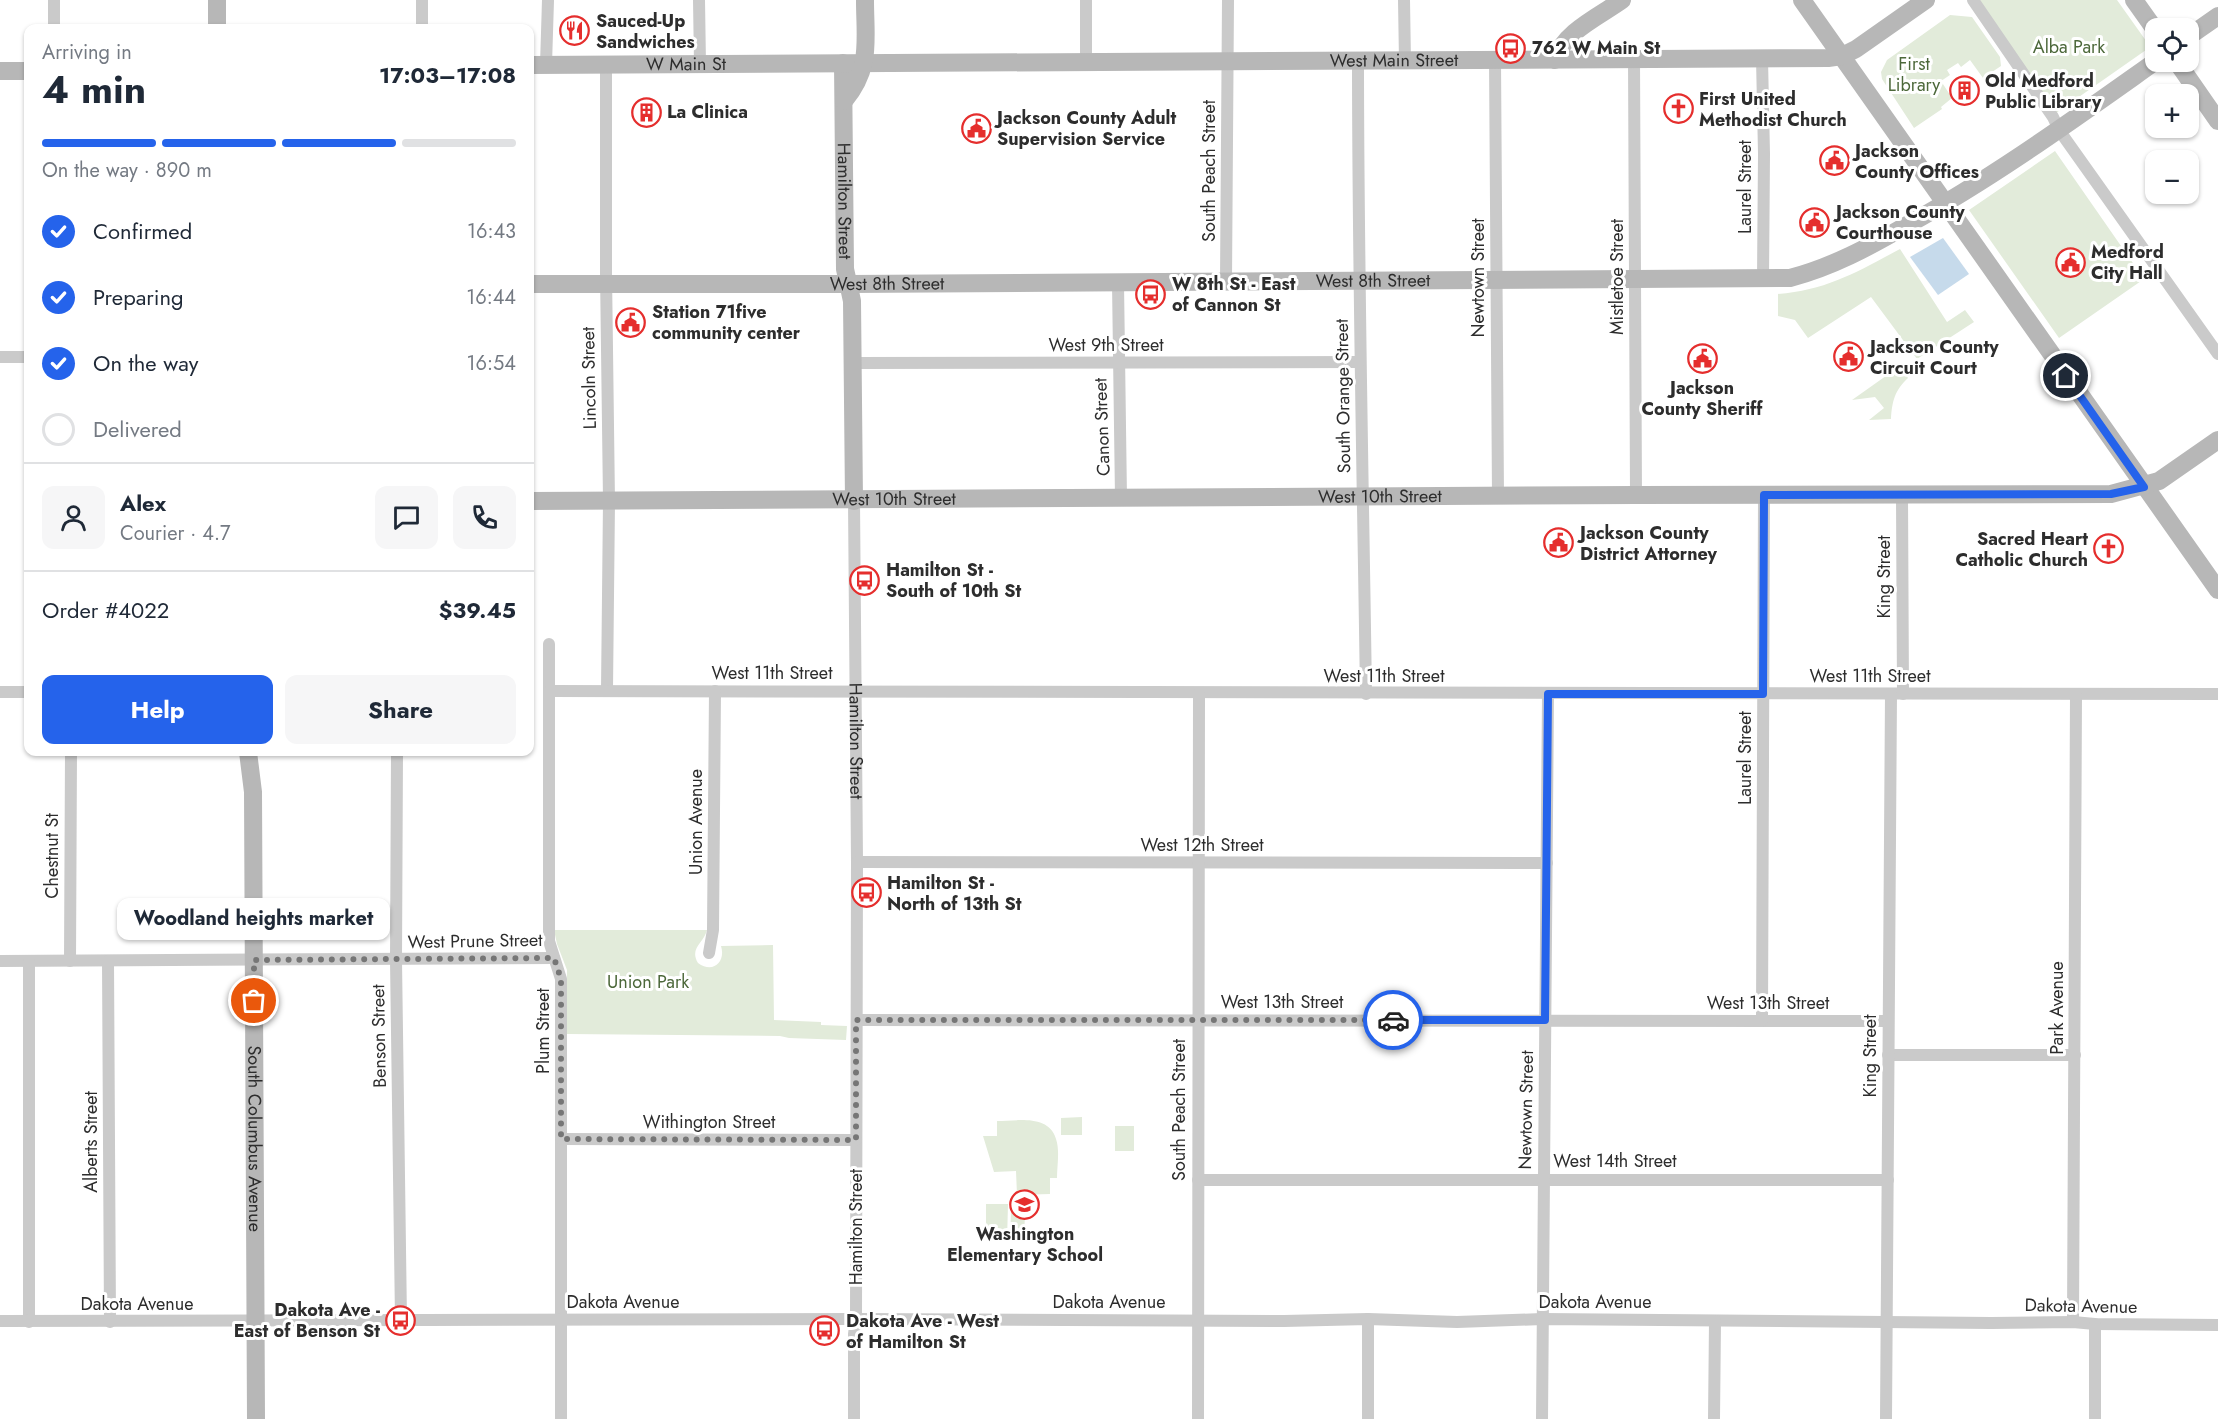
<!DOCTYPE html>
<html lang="en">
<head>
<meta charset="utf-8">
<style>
  :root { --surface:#fff; --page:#f6f6f7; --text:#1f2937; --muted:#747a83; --line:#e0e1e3; --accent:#2563eb }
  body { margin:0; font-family:Jost,sans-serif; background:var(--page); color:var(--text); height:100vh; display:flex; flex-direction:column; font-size:22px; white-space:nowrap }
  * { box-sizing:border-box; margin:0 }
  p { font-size:20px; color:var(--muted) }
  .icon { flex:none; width:33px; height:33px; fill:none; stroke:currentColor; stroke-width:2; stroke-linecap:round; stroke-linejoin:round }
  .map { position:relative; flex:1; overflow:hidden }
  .sheet { position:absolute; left:24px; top:24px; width:510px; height:732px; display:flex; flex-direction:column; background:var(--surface); border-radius:12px; box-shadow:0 2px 4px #0004 }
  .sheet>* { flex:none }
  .controls { position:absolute; left:2145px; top:18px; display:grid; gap:12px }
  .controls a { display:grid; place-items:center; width:54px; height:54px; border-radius:12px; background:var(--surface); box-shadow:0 2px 4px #0004; font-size:30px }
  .pin { position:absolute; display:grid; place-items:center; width:51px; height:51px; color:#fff; margin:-26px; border:3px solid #fff; border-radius:50%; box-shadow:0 2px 6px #0007 }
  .courier { position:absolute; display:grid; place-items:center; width:60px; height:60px; margin:-30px; border:4px solid #2563eb; border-radius:50%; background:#fff; color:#222; box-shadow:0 2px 8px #0007 }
  .bubble { position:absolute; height:42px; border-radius:12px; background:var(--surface); box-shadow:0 2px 4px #0004; font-size:20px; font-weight:700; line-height:42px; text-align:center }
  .headline em { font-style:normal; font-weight:700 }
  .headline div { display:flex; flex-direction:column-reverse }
  .headline { display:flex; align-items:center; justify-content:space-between; height:102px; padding:0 18px }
  h1 { font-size:39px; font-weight:700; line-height:45px }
  .bar { display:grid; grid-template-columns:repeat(4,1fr); gap:9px 6px; align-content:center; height:72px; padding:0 18px }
  .bar i { height:8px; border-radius:4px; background:var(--line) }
  .bar .current { background:var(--accent) }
  .bar p { grid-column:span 4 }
  .line { display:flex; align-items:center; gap:15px; padding:0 18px; border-top:2px solid var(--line) }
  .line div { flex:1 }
  .round { display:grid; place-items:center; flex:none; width:63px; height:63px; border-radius:12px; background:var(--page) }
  ol { padding:0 18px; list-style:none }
  li { display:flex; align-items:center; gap:18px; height:66px }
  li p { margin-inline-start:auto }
  li .icon { padding:6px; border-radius:50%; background:var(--accent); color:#fff; stroke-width:4 }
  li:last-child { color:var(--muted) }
  li i { width:33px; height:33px; border:3px solid var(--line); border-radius:50% }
  .button { display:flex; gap:12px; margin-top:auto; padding:12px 18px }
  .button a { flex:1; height:69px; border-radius:12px; background:var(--accent); color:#fff; font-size:24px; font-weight:700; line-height:69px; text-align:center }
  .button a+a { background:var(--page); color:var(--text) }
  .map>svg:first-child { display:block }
  .green { fill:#e2ebda }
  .water { fill:#c6daeb }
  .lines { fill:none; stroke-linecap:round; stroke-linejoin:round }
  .street { stroke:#cacaca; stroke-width:12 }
  .secondary { stroke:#b7b7b7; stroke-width:18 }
  .done { stroke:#767676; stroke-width:6; stroke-dasharray:0 10.8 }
  .route { stroke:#2563eb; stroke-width:8 }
  .labels { text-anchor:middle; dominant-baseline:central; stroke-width:6; stroke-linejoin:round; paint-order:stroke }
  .poi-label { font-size:18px; font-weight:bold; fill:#2d2d2d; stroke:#fff; text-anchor:start }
  .park-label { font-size:18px; fill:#4c683a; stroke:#fff }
  .street-label { font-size:18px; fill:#2d2d2d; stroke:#fff }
</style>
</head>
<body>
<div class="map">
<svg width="2218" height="1419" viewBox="0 0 2218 1419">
  <rect width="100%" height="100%" fill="#fff"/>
  <path class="green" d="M1976 0H2117L2149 45 2146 50 2056 113Z
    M1950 15 1972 17 2000 57 2001 66 1983 78 1970 60 1961 67 1958 63 1947 70 1950 75 1941 81 1952 98 1941 107 1942 109 1914 128 1882 79 1881 72 1887 60Z
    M2055 151 2144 279 2059 338 1969 210Z
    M1900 249 1947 322 1965 310 1974 322 1917 359 1871 297 1808 338 1795 320 1778 316V294C1827 290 1857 272 1900 249Z
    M1900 366 1908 378C1895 390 1892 401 1891 419L1869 420 1884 408 1875 397 1852 400Z
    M554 930H707C704 943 689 948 698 963 713 974 726 962 721 946L773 945 774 1020 821 1022V1025L847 1026 846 1040 789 1038 780 1036 567 1034V970L557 944Z
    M1082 1117V1135H1061V1118Z
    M997 1121C1016 1121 1049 1114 1056 1139 1060 1150 1057 1166 1057 1178H1050V1194L1017 1195 1016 1171 994 1172 983 1136H997Z
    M1115 1126H1134V1151H1115Z
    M986 1204H1008L1007 1241H986Z
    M1011 1212H1025L1024 1241H1010Z"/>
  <path class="water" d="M1943 238 1969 274 1938 295 1910 257Z"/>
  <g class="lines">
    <g class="street">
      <path d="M422 0V28"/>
      <path d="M699 0 700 64"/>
      <path d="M1086 0V62"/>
      <path d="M1404 0 1405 62"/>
      <path d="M1973 0 2053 117 2059 130 2218 354"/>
      <path d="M54 28V0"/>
      <path d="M1762 58 1764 154 1763 279"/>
      <path d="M1634 59 1636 495"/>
      <path d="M1495 60 1498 496"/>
      <path d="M1358 61C1358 272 1363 483 1366 694"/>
      <path d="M546 65 548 0"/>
      <path d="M606 65V273L609 501 607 690"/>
      <path d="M1226 281 1228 0"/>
      <path d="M1118 283 1121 498"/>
      <path d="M0 357H28"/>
      <path d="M853 363 1359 362"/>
      <path d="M1902 496 1903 694"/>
      <path id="s1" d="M854 501 857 862 856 1319 854 1334V1419"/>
      <path d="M549 644V941L561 979V1419"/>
      <path d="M550 691 2218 694"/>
      <path d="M0 692H28"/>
      <path d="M397 752 396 960 401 1320"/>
      <path d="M857 862 1547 863"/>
      <path d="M709 953 713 930 715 691"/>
      <path d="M0 961 554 958"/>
      <path d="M29 961V1322"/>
      <path d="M70 961 71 752"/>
      <path d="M108 961 110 1322"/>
      <path d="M857 1020 1888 1021"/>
      <path d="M1762 1021 1764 495"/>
      <path d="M1888 1055H2075"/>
      <path d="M561 1139 856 1140"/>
      <path d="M1198 1180H1888"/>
      <path d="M1368 1319V1419"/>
      <path d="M0 1321 856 1319 1284 1321 1368 1319 1457 1322 1542 1319 1991 1323 2073 1322 2095 1324 2218 1325"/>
      <path d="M2073 1322 2076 695"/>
      <path d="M1198 1419 1199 694"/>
      <path d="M1542 1419 1548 694"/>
      <path d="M1714 1419 1715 1321"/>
      <path d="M1886 1419 1891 694"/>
      <path d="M2095 1419V1324"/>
    </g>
    <g class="secondary">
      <path d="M1802 0 2218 590"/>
      <path d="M2134 0 2156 31"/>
      <path d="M217 28V0"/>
      <path d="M2188 37 2218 16"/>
      <path d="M1555 60C1563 32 1600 16 1622 0"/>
      <path d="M2177 62 2218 121"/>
      <path id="s2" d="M843 63 845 269 852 301 854 501"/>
      <path id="s3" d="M530 65 1828 58 1842 56 1856 49 1926 0"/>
      <path d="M0 71H28"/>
      <path d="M844 101C872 67 865 41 865 0"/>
      <path id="s4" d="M530 284H848L1790 278C1832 267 1869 247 1907 225 1994 177 2074 119 2156 61"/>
      <path id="s5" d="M530 501 1636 495 2111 494 2159 481 2218 440"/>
      <path id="s6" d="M248 752 253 792 256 1419"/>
    </g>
  </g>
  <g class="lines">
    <path class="done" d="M254 1001V960L554 958 561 979V1139L856 1140V1020H1393"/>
    <path class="route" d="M1393 1020H1545L1548 694H1763L1764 495 2111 494 2144 487 2066 376"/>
  </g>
  <defs>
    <symbol id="restaurant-ring" viewBox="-11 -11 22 22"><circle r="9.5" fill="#fff" stroke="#e52e2d" stroke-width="1.5"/><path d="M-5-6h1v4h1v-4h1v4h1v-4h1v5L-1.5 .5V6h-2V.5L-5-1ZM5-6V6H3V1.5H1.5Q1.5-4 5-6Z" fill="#e52e2d"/></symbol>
    <symbol id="bus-ring" viewBox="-11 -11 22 22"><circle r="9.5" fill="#fff" stroke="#e52e2d" stroke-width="1.5"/><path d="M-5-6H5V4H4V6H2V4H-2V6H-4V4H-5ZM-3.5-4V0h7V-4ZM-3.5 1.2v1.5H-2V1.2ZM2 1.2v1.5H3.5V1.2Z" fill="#e52e2d"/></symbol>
    <symbol id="building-ring" viewBox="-11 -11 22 22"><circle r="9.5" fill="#fff" stroke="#e52e2d" stroke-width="1.5"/><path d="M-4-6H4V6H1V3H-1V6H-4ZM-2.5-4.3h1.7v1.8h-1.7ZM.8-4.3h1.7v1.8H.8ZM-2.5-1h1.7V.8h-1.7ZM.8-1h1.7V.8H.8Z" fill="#e52e2d"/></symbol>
    <symbol id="church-ring" viewBox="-11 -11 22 22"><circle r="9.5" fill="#fff" stroke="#e52e2d" stroke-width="1.5"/><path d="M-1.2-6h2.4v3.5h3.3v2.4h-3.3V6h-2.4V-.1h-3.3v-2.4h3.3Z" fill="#e52e2d"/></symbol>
    <symbol id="civic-ring" viewBox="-11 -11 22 22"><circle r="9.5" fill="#fff" stroke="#e52e2d" stroke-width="1.5"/><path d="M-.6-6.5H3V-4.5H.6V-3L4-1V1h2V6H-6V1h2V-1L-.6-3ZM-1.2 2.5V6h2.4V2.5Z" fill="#e52e2d"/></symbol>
    <symbol id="school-ring" viewBox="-11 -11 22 22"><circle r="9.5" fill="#fff" stroke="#e52e2d" stroke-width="1.5"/><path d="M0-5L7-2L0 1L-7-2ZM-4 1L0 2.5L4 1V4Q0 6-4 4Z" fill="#e52e2d"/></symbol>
  </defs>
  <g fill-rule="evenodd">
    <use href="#restaurant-ring" x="558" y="14" width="33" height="33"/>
    <use href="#bus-ring" x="1494" y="32" width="33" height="33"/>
    <use href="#building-ring" x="1948" y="74" width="33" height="33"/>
    <use href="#church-ring" x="1662" y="92" width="33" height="33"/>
    <use href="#building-ring" x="630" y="96" width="33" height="33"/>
    <use href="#civic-ring" x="960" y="112" width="33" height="33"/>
    <use href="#civic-ring" x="1818" y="144" width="33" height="33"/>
    <use href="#civic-ring" x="1798" y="206" width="33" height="33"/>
    <use href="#civic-ring" x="2054" y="246" width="33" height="33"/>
    <use href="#bus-ring" x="1134" y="278" width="33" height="33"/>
    <use href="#civic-ring" x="614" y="306" width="33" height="33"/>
    <use href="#civic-ring" x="1832" y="340" width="33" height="33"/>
    <use href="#civic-ring" x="1686" y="342" width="33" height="33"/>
    <use href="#civic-ring" x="1542" y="526" width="33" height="33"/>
    <use href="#church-ring" x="2092" y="532" width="33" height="33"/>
    <use href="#bus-ring" x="848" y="564" width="33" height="33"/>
    <use href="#bus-ring" x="850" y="876" width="33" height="33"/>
    <use href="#school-ring" x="1008" y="1188" width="33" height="33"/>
    <use href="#bus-ring" x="384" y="1304" width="33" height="33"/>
    <use href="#bus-ring" x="808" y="1314" width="33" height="33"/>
  </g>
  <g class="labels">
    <g class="poi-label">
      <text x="596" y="21">Sauced-Up<tspan x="596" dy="21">Sandwiches</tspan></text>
      <text x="1532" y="48">762 W Main St</text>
      <text x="1985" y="81">Old Medford<tspan x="1985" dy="21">Public Library</tspan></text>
      <text x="1699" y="99">First United<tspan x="1699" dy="21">Methodist Church</tspan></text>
      <text x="667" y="112">La Clinica</text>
      <text x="997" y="118">Jackson County Adult<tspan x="997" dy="21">Supervision Service</tspan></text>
      <text x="1855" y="151">Jackson<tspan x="1855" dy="21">County Offices</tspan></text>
      <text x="1836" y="212">Jackson County<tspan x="1836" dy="21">Courthouse</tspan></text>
      <text x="2091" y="252">Medford<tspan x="2091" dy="21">City Hall</tspan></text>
      <text x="1172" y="284">W 8th St - East<tspan x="1172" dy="21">of Cannon St</tspan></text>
      <text x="652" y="312">Station 71five<tspan x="652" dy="21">community center</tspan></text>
      <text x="1870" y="347">Jackson County<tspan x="1870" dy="21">Circuit Court</tspan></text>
      <text x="1702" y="388" text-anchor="middle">Jackson<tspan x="1702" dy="21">County Sheriff</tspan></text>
      <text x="1580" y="533">Jackson County<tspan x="1580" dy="21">District Attorney</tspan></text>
      <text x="2088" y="539" text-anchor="end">Sacred Heart<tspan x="2088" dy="21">Catholic Church</tspan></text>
      <text x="886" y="570">Hamilton St -<tspan x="886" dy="21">South of 10th St</tspan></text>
      <text x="887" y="883">Hamilton St -<tspan x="887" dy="21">North of 13th St</tspan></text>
      <text x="1025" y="1234" text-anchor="middle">Washington<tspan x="1025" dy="21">Elementary School</tspan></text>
      <text x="380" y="1310" text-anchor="end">Dakota Ave -<tspan x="380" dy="21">East of Benson St</tspan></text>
      <text x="846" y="1321">Dakota Ave - West<tspan x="846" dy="21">of Hamilton St</tspan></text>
    </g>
    <g class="park-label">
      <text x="2069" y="47">Alba Park</text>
      <text x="1914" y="64">First<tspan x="1914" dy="21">Library</tspan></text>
      <text x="648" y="982">Union Park</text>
    </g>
    <g class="street-label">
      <text stroke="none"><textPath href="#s3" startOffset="864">West Main Street</textPath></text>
      <text stroke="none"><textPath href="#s3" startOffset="156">W Main St</textPath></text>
      <text transform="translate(1209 171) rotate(-90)">South Peach Street</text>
      <text transform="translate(1745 187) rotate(-90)">Laurel Street</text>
      <text stroke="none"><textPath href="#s2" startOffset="138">Hamilton Street</textPath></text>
      <text transform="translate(1617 277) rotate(-90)">Mistletoe Street</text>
      <text transform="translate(1478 278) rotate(-90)">Newtown Street</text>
      <text stroke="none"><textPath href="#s4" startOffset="843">West 8th Street</textPath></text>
      <text stroke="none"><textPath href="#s4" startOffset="357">West 8th Street</textPath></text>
      <text x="1106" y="345">West 9th Street</text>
      <text transform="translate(589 378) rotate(-91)">Lincoln Street</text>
      <text transform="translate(1343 396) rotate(-91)">South Orange Street</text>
      <text transform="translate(1102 427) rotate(-92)">Canon Street</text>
      <text stroke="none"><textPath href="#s5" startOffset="850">West 10th Street</textPath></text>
      <text stroke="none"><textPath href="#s5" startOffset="364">West 10th Street</textPath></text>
      <text transform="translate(1884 577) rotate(-90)">King Street</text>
      <text x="772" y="673">West 11th Street</text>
      <text x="1384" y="676">West 11th Street</text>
      <text x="1870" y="676">West 11th Street</text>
      <text stroke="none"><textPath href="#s1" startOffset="240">Hamilton Street</textPath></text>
      <text transform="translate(1745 758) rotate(-90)">Laurel Street</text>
      <text transform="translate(696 822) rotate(-90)">Union Avenue</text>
      <text x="1202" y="845">West 12th Street</text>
      <text transform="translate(52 856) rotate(-90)">Chestnut St</text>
      <text transform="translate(475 941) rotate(-1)">West Prune Street</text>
      <text x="1282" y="1002">West 13th Street</text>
      <text x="1768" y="1003">West 13th Street</text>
      <text transform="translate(2057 1008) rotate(-90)">Park Avenue</text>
      <text transform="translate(543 1031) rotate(-90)">Plum Street</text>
      <text transform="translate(379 1036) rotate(-91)">Benson Street</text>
      <text transform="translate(1870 1056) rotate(-90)">King Street</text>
      <text transform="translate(1179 1110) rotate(-90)">South Peach Street</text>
      <text transform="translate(1526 1110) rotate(-89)">Newtown Street</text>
      <text x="709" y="1122">Withington Street</text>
      <text stroke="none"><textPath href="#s6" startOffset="387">South Columbus Avenue</textPath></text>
      <text transform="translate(91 1142) rotate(-90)">Alberts Street</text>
      <text x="1615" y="1161">West 14th Street</text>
      <text transform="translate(856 1227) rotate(-90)">Hamilton Street</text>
      <text x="623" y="1302">Dakota Avenue</text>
      <text x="1109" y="1302">Dakota Avenue</text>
      <text x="1595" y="1302">Dakota Avenue</text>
      <text x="137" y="1304">Dakota Avenue</text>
      <text transform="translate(2081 1306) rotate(1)">Dakota Avenue</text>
    </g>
  </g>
</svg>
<div class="controls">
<a><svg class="icon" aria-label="locate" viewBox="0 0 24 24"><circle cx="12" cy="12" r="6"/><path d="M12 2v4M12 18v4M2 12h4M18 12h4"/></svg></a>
<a>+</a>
<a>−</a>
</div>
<div class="pin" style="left:254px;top:1001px;background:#ea580c"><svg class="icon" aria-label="bag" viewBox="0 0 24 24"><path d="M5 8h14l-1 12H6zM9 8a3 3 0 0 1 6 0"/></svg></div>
<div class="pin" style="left:2066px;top:376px;background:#1f2937"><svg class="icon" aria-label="home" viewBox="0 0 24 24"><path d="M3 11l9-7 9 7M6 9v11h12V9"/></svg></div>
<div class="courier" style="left:1393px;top:1020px"><svg class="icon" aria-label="car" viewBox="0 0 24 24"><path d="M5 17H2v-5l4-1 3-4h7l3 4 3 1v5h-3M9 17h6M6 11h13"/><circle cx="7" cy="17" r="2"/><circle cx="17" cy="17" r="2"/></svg></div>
<div class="bubble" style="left:117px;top:898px;width:273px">Woodland heights market</div>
<section class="sheet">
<div class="headline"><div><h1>4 min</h1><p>Arriving in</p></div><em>17:03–17:08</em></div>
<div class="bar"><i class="current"></i><i class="current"></i><i class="current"></i><i></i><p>On the way · 890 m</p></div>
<ol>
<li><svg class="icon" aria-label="check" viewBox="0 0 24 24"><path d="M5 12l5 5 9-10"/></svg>Confirmed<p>16:43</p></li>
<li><svg class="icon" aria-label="check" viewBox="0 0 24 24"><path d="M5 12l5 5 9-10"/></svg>Preparing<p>16:44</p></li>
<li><svg class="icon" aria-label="check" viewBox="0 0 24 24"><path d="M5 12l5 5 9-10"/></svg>On the way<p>16:54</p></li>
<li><i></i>Delivered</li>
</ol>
<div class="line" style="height:108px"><a class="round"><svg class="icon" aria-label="person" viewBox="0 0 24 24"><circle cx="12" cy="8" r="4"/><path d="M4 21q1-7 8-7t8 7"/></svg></a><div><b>Alex</b><p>Courier · 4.7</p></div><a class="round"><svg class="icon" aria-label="chat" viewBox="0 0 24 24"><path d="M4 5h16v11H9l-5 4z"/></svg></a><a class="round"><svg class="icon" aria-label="phone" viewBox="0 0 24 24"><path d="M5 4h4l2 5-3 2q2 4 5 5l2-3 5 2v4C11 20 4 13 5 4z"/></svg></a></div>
<div class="line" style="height:78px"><div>Order #4022</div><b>$39.45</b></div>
<div class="button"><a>Help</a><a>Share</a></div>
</section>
</div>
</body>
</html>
